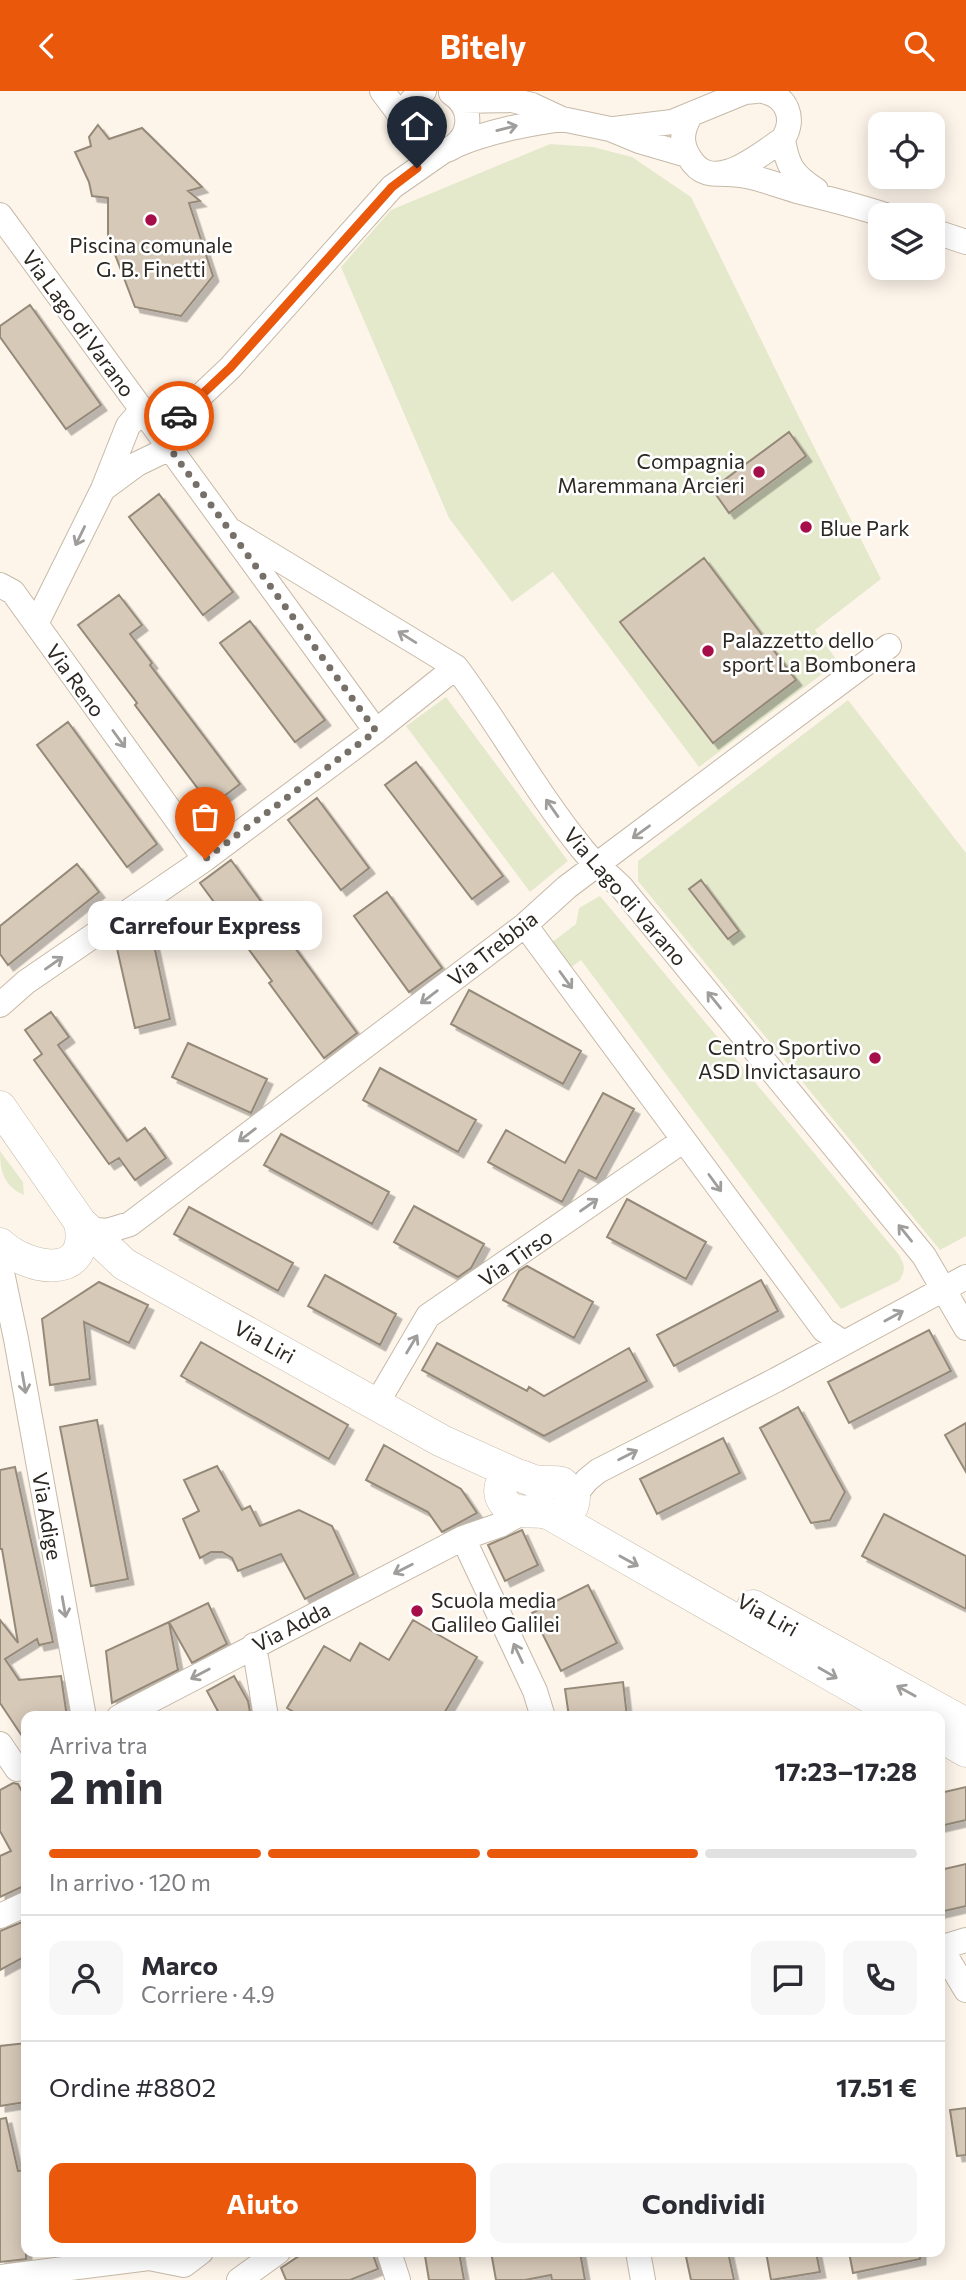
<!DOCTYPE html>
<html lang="it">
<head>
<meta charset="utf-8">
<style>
  :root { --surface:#fff; --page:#f7f7f7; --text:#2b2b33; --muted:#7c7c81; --line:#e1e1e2; --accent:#ea580c }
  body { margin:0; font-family:Commissioner,sans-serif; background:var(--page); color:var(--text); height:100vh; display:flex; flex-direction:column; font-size:26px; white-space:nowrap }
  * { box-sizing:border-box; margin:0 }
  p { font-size:23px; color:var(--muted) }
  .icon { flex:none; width:38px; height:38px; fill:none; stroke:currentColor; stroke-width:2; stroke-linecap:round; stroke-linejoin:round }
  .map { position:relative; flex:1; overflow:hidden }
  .side { position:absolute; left:21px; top:1620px; width:924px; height:546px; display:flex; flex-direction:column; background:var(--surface); border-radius:14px; box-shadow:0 4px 18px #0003 }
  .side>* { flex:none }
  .tools { position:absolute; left:868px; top:21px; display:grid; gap:14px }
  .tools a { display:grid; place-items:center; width:77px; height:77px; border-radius:14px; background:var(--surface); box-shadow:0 4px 18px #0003; font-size:35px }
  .pin { position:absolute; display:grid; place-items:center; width:60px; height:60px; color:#fff; margin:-72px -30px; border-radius:50% 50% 50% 0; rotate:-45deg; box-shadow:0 0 7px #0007 }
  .pin .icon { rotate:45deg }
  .courier { position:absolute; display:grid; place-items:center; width:70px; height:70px; margin:-35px; border:5px solid #ea580c; border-radius:50%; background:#fff; color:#222; box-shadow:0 2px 9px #0007 }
  .bubble { position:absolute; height:49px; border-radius:14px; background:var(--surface); box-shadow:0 4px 18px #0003; font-size:23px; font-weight:700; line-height:49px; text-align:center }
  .summary em { font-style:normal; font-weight:700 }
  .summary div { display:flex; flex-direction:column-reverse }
  .summary { display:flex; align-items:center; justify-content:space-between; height:119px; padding:0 28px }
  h1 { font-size:46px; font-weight:700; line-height:52px }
  .bar { display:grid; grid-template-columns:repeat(4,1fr); gap:10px 7px; align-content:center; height:84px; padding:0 28px }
  .bar i { height:9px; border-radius:5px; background:var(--line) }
  .bar .on { background:var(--accent) }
  .bar p { grid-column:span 4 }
  .line { display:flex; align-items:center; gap:18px; padding:0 28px; border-top:2px solid var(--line) }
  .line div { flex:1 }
  .round { display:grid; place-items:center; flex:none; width:74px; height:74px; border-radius:14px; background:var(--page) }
  .button { display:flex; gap:14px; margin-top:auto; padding:14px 28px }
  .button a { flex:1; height:80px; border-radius:14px; background:var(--accent); color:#fff; font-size:28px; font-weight:700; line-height:80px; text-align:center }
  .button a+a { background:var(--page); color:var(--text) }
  header { display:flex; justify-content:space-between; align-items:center; height:91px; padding:0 28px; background:var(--accent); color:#fff; font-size:32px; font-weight:700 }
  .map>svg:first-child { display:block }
  .green { fill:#e5e9cc }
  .building { fill:#d7c9b8; stroke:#958979; stroke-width:2; filter:url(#shadow) }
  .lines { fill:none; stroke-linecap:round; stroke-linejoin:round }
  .minor-casing { stroke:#c6b9a8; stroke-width:26 }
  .major-casing { stroke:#c6b9a8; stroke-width:33 }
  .minor { stroke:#fff; stroke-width:24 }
  .major { stroke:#fff; stroke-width:32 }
  .oneway { stroke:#a09e9c }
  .done { stroke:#767068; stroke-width:7; stroke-dasharray:0 12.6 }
  .route { stroke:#ea580c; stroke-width:9 }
  .poi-dot { fill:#a50e48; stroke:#fff; stroke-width:2.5 }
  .labels { text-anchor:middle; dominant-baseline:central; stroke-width:5; stroke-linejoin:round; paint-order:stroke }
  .poi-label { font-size:21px; fill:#2d2822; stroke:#fff; text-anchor:start }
  .street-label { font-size:21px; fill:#2d2822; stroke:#fff }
</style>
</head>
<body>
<header><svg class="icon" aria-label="back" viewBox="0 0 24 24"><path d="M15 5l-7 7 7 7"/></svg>Bitely<svg class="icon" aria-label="search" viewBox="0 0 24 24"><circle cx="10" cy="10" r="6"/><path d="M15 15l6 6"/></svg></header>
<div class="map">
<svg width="966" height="2189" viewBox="0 0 966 2189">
  <defs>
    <filter id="shadow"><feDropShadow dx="5.5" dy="5.5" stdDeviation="0" flood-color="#0004"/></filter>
  </defs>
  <rect width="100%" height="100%" fill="#fdf5ea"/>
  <path class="green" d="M550 53 593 56 632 66 691 106 797 322 881 488 815 539 838 571 699 676 553 481 512 511 449 427 341 176 391 119Z
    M446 606 568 770 530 801 406 635Z
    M848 609 966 762V1145L940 1159 638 790V770Z
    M600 805 899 1164C905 1174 906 1179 899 1190L841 1218 581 869 569 878 551 852 576 833 579 817Z
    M0 1060 23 1091 24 1104C4 1095 0 1081 0 1060Z"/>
  <path class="building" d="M98 34 109 48 142 37 202 96 188 100 200 110 189 112 213 185 181 225 135 216 108 145V107L92 105 89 91 75 61 91 55 89 46Z
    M30 214 101 314 66 338 0 246V235Z
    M789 341 806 365 729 422 712 398Z
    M159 403 233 501 203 524 129 426Z
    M704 467 796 589 713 652 620 531Z
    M119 504 142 534 130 543 152 572 150 574 240 693 211 715 135 614 137 612 78 534Z
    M250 530 325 629 295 651 220 552Z
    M68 631 157 753 127 776 37 654Z
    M416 671 503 785 472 808 385 694Z
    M317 707 369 777 341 799 288 729Z
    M231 769 357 942 324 967 269 892 272 890 200 792Z
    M77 773 99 801 8 874 0 863V835Z
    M701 789 739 840 728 848 689 798Z
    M387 801 442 877 409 901 354 825Z
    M152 845 170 928 135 937 116 853Z
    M469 899 581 960 563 993 451 933Z
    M51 921 69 946 58 954 127 1050 145 1037 166 1067 135 1089 119 1067 109 1073 34 969 42 963 25 939Z
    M188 952 267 988 251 1022 172 986Z
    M380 977 476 1029 458 1061 363 1009Z
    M603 1002 634 1018 596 1088 579 1079 562 1111 488 1071 506 1039 565 1072Z
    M281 1043 389 1101 372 1133 264 1074Z
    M627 1108 706 1151 686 1188 607 1146Z
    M414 1115 484 1153 471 1177 458 1186 394 1151Z
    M189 1116 293 1172 278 1200 174 1143Z
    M527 1175 593 1211 574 1247 503 1209 519 1180Z
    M325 1184 396 1223 380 1254 308 1215Z
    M761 1189 778 1220 674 1275 657 1244Z
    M99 1191 148 1214 129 1252 84 1231 90 1288 50 1294 42 1228Z
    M929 1239 951 1280 849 1332 828 1291Z
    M201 1251 348 1334 329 1368 181 1285Z
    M437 1252 527 1300 529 1296 544 1305 629 1257 647 1290 544 1345 422 1279Z
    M798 1316 845 1401 830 1429 811 1432 760 1337Z
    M97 1329 128 1488 91 1495 60 1336Z
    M966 1332V1381L945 1344Z
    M723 1347 740 1382 657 1423 640 1388Z
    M384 1354 461 1398 477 1422 442 1441 428 1421 366 1389Z
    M217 1375 242 1419 250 1415 260 1435 299 1419 332 1435 354 1483 305 1508 281 1463 238 1480 232 1467 222 1461H211L200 1467 183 1428 199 1420 184 1389Z
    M15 1376 53 1551 39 1554 37 1548 5 1568 19 1589 61 1585 67 1626H26V1651L0 1612V1529L18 1552 2 1458H0V1379Z
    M884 1423 966 1465V1518L862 1465Z
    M522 1439 538 1474 505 1490 488 1454Z
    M588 1494 617 1552 561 1580 532 1522Z
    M208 1512 227 1553 192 1572 169 1531Z
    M413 1529 477 1566 442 1626H302L287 1617 324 1555 350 1570 360 1552 389 1569Z
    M169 1531 178 1579 112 1612 106 1560Z
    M234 1585 248 1610 250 1621 241 1626H221L207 1600Z
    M623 1591 627 1626H569L565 1598Z
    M13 1692 18 1693 26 1708V1794L0 1806V1765L11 1760 0 1740V1699Z
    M966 1696V1729L940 1735V1702Z
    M966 1773V1815L940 1821V1779Z
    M22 1831 26 1839V1865L0 1879V1840Z
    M26 1952V2011L0 2015V1955Z
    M966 2017V2064L957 2065 950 2019Z
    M6 2027 18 2080 26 2079V2168L0 2171V2028Z
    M305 2161H372L378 2178 350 2189H286L281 2177Z
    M445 2161H459L464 2189H429L425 2165Z
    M491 2161H580L585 2189H552L551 2184 525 2189H496Z
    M685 2161H728L734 2189H691Z
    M766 2161H816L820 2181 771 2189Z
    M849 2161H920V2168L853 2182Z"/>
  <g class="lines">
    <defs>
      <path id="minor" d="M382 0 397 20 405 35
        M424 0C383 22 416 78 453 56 460 51 466 43 467 34 469 20 462 9 451 2
        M461 10 512 9 532 14 562 28 610 38 639 50 687 64
        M690 25C682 39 680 52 689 66 712 106 759 64 783 48 796 28 787 4 762 0
        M614 38 672 31 745 1 756 0
        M783 48C787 75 793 84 816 99
        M454 55C489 40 524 34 561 28
        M723 83C750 82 775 94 801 101 830 108 857 115 885 124
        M0 124 376 640
        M933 140 966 151
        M160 343 230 277 392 96 445 59
        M103 398 137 373 170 357
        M232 440 456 576C500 635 536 701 583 759 594 773 609 784 622 797L924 1165 966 1237
        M0 494 13 501 205 768
        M36 533 103 398 128 335 142 319
        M525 834 824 1239 844 1252
        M0 914 26 891 205 768 376 640 456 576
        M87 1138 107 1140 130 1133 525 834 567 796 889 555
        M0 1172 16 1248 84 1626
        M377 1312 428 1225 684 1049
        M574 1405 587 1389 598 1380 776 1289 966 1186
        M463 1447 535 1600 543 1626
        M254 1554 266 1626
        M119 1626 463 1447 500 1434 525 1420
        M0 1653 17 1678
        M0 1825 26 1813
        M940 1857 966 1849
        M941 1857 966 1899
        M389 2161 398 2189
        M638 2161 643 2189
        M0 2186 149 2167 184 2174 201 2161
        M239 2189 278 2161"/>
      <path id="major" d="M0 1016 80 1131C92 1190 29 1180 0 1153
        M80 1131 124 1173 442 1350 517 1384
        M550 1423C564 1428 574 1420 574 1405L562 1392C553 1390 544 1392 534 1390 527 1388 521 1383 513 1385 495 1389 497 1410 512 1418 522 1423 537 1418 550 1423L905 1626
        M753 1515 966 1633
        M940 1645 966 1660"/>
    </defs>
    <use href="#minor" class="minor-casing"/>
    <use href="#major" class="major-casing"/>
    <use href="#minor" class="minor"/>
    <use href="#major" class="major"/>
  </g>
  <defs><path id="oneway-shaft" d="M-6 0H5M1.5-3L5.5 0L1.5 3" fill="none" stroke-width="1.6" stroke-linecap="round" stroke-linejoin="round" transform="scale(1.75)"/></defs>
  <g class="oneway">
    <use href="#oneway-shaft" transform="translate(507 37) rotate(-14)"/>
    <use href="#oneway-shaft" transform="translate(80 445) rotate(116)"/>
    <use href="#oneway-shaft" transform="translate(407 546) rotate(-148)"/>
    <use href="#oneway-shaft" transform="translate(119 648) rotate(54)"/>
    <use href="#oneway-shaft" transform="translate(552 717) rotate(-125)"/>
    <use href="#oneway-shaft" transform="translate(641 741) rotate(144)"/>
    <use href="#oneway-shaft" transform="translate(54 872) rotate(-35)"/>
    <use href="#oneway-shaft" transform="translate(566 889) rotate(54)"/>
    <use href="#oneway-shaft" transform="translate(429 906) rotate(143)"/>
    <use href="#oneway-shaft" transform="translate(714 909) rotate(-129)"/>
    <use href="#oneway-shaft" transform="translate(247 1044) rotate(143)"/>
    <use href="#oneway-shaft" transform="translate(715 1092) rotate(54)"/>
    <use href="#oneway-shaft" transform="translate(589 1114) rotate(-35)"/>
    <use href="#oneway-shaft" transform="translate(905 1142) rotate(-129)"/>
    <use href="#oneway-shaft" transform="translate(894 1225) rotate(-29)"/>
    <use href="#oneway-shaft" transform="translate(412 1253) rotate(-59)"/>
    <use href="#oneway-shaft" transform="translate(24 1292) rotate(80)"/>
    <use href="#oneway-shaft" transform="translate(628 1364) rotate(-27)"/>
    <use href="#oneway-shaft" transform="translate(629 1470) rotate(29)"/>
    <use href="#oneway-shaft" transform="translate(403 1478) rotate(153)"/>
    <use href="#oneway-shaft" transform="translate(64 1516) rotate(80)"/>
    <use href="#oneway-shaft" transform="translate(518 1562) rotate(-115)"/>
    <use href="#oneway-shaft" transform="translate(828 1582) rotate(30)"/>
    <use href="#oneway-shaft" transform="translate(200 1583) rotate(152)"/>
    <use href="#oneway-shaft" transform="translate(906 1600) rotate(-151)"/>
  </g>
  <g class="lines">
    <path class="done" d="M179 325 160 344 376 640 205 768"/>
    <path class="route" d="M179 325 230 277 392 96 417 77"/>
  </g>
  <g class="poi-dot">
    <circle cx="151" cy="129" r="7"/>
    <circle cx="759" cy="381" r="7"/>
    <circle cx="806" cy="436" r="7"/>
    <circle cx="708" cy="560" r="7"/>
    <circle cx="875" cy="967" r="7"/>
    <circle cx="417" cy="1520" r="7"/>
  </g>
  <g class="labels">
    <g class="poi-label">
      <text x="151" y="153" text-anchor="middle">Piscina comunale<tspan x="151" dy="24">G. B. Finetti</tspan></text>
      <text x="745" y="369" text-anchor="end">Compagnia<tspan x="745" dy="24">Maremmana Arcieri</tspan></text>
      <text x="820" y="436">Blue Park</text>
      <text x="722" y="548">Palazzetto dello<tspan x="722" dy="24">sport La Bombonera</tspan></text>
      <text x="861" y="955" text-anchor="end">Centro Sportivo<tspan x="861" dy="24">ASD Invictasauro</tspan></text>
      <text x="431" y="1508">Scuola media<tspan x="431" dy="24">Galileo Galilei</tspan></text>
    </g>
    <g class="street-label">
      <text transform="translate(79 232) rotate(54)">Via Lago di Varano</text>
      <text transform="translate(76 589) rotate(54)">Via Reno</text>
      <text transform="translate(626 805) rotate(49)">Via Lago di Varano</text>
      <text transform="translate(492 857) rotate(-38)">Via Trebbia</text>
      <text transform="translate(515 1166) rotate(-35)">Via Tirso</text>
      <text transform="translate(265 1250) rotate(29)">Via Liri</text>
      <text transform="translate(48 1425) rotate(80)">Via Adige</text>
      <text transform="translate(768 1523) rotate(29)">Via Liri</text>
      <text transform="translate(291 1535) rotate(-27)">Via Adda</text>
    </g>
  </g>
</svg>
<div class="tools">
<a><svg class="icon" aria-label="locate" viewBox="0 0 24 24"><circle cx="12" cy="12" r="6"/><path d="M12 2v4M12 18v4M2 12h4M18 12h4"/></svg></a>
<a><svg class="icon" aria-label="layers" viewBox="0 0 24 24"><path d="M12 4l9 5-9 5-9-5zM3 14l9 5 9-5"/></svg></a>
</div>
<div class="pin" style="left:205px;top:768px;background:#ea580c"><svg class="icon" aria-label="bag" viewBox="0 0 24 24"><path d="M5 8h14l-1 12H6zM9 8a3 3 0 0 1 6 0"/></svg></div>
<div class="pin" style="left:417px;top:77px;background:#1f2937"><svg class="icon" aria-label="home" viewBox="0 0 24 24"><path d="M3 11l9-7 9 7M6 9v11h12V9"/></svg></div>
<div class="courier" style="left:179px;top:325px"><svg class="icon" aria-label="car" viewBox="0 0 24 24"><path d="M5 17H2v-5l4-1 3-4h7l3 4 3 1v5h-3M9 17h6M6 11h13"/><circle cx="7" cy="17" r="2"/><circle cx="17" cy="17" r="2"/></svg></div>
<div class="bubble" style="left:88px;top:810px;width:234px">Carrefour Express</div>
<section class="side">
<div class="summary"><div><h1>2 min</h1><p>Arriva tra</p></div><em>17:23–17:28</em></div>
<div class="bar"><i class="on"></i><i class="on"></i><i class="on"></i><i></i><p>In arrivo · 120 m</p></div>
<div class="line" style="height:126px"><a class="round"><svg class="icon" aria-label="person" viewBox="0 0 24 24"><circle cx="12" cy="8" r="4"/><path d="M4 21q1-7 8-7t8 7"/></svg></a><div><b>Marco</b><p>Corriere · 4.9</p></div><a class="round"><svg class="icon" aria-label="chat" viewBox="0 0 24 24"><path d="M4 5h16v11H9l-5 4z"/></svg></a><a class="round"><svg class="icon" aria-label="phone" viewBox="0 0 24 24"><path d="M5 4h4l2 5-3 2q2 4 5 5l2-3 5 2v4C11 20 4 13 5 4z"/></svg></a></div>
<div class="line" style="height:91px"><div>Ordine #8802</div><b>17.51 €</b></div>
<div class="button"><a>Aiuto</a><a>Condividi</a></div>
</section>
</div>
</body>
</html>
